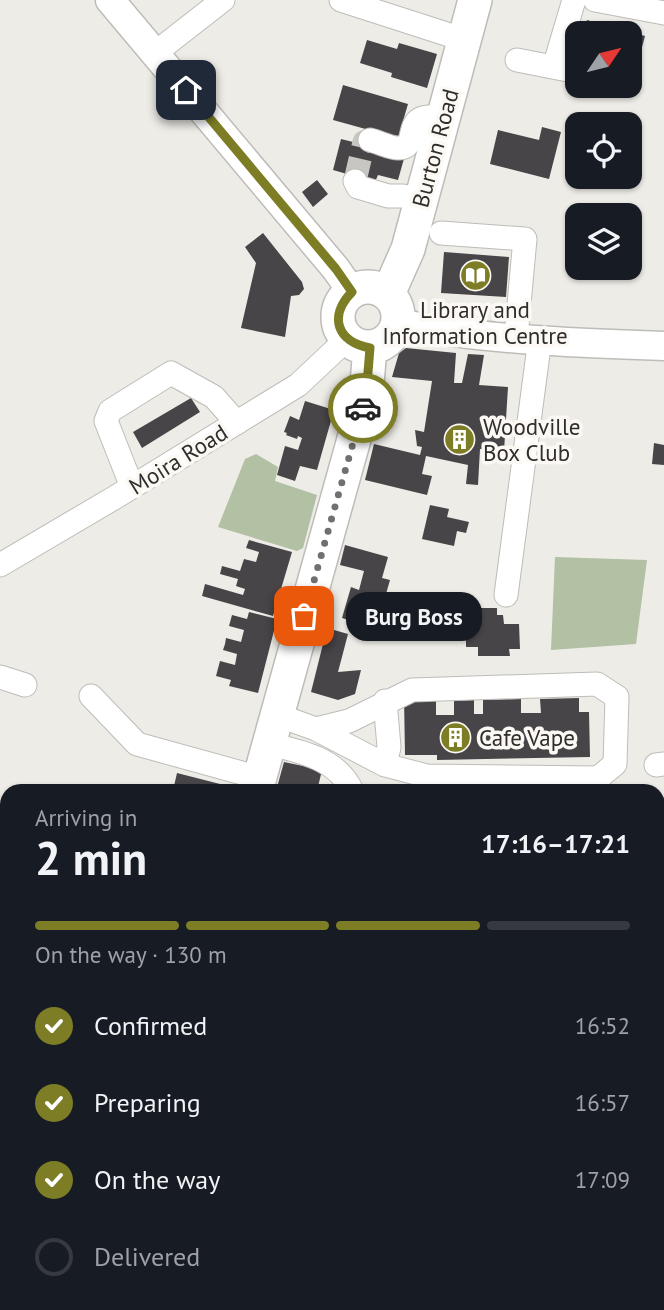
<!DOCTYPE html>
<html lang="en">
<head>
<meta charset="utf-8">
<style>
  :root { --surface:#171b24; --page:#20242c; --text:#f1f3f6; --muted:#9ea1a6; --line:#363941; --accent:#7d7d25 }
  body { margin:0; font-family:"PT Sans",sans-serif; background:var(--page); color:var(--text); height:100vh; display:flex; flex-direction:column; font-size:26px; white-space:nowrap }
  * { box-sizing:border-box; margin:0 }
  p { font-size:23px; color:var(--muted) }
  .icon { flex:none; width:38px; height:38px; fill:none; stroke:currentColor; stroke-width:2; stroke-linecap:round; stroke-linejoin:round }
  .map { position:relative; flex:1; overflow:hidden }
  .panel { position:absolute; left:0px; top:784px; width:665px; height:527px; display:flex; flex-direction:column; background:var(--surface); border-radius:21px 21px 0 0; box-shadow:0 2px 5px #0004 }
  .panel>* { flex:none }
  .needle { width:46px; rotate:55deg }
  .buttons { position:absolute; left:565px; top:21px; display:grid; gap:14px }
  .buttons a { display:grid; place-items:center; width:77px; height:77px; border-radius:14px; background:var(--surface); box-shadow:0 2px 5px #0004; font-size:35px }
  .pin { position:absolute; display:grid; place-items:center; width:60px; height:60px; color:#fff; margin:-30px; border-radius:14px; box-shadow:0 4px 10px #0006 }
  .courier { position:absolute; display:grid; place-items:center; width:70px; height:70px; margin:-35px; border:5px solid #7d7d25; border-radius:50%; background:#fff; color:#222; box-shadow:0 2px 9px #0007 }
  .bubble { position:absolute; height:49px; border-radius:21px; background:var(--surface); box-shadow:0 2px 5px #0004; font-size:23px; font-weight:800; line-height:49px; text-align:center }
  .summary em { font-style:normal; font-weight:800 }
  .summary div { display:flex; flex-direction:column-reverse }
  .summary { display:flex; align-items:center; justify-content:space-between; height:119px; padding:0 35px }
  h1 { font-size:46px; font-weight:800; line-height:52px }
  .bar { display:grid; grid-template-columns:repeat(4,1fr); gap:10px 7px; align-content:center; height:84px; padding:0 35px }
  .bar i { height:9px; border-radius:5px; background:var(--line) }
  .bar .on { background:var(--accent) }
  .bar p { grid-column:span 4 }
  ol { padding:0 35px; list-style:none }
  li { display:flex; align-items:center; gap:21px; height:77px }
  li p { margin-inline-start:auto }
  li .icon { padding:7px; border-radius:50%; background:var(--accent); color:#fff; stroke-width:4 }
  li:last-child { color:var(--muted) }
  li i { width:38px; height:38px; border:4px solid var(--line); border-radius:50% }
  .map>svg:first-child { display:block }
  .green { fill:#b2c0a4 }
  .building { fill:#484549 }
  .lines { fill:none; stroke-linecap:round; stroke-linejoin:round }
  .minor-tunnel { stroke:#c8c6c2; stroke-width:23; stroke-dasharray:23 11; stroke-linecap:butt }
  .minor-casing { stroke:#bebcb8; stroke-width:25 }
  .major-casing { stroke:#bebcb8; stroke-width:31 }
  .highway-casing { stroke:#bebcb8; stroke-width:36 }
  .minor { stroke:#fff; stroke-width:23 }
  .major { stroke:#fff; stroke-width:28 }
  .highway { stroke:#fff; stroke-width:33 }
  .done { stroke:#72706e; stroke-width:7; stroke-dasharray:0 12.6 }
  .route { stroke:#7d7d25; stroke-width:9 }
  .labels { text-anchor:middle; dominant-baseline:central; stroke-width:7; stroke-linejoin:round; paint-order:stroke }
  .street-label { font-size:23px; fill:#2f2e2d; stroke:#fcf9f5 }
  .poi-label { font-size:23px; fill:#2f2e2d; stroke:#fcf9f5; text-anchor:start }
</style>
</head>
<body>
<div class="map">
<svg width="664" height="1310" viewBox="0 0 664 1310">
  <rect width="100%" height="100%" fill="#eeece7"/>
  <path class="green" d="M256 454 278 467 275 481 317 495 303 548 297 551 218 527 245 459Z
    M555 557 647 560 636 644 551 650Z"/>
  <path class="building" d="M587 20 645 36 629 96 603 89V86H630V33H583Z
    M367 40 397 49 399 43 437 54 427 88 391 77 392 73 360 63Z
    M343 85 408 104 398 138 333 120Z
    M542 127 561 132 549 179 490 164 498 130 539 140Z
    M341 139 405 155 398 180 378 175 375 182 333 170Z
    M317 180 328 194 313 207 302 192Z
    M263 233 302 282 304 289 299 295 291 296 285 337 241 328 256 263 245 247Z
    M444 252 509 257 506 297 441 293Z
    M406 348 456 353 454 383H462L468 354 484 355 479 385 508 387 504 451 480 449 478 485 466 484 468 465 426 456 422 474 432 476 427 495 365 480 374 444 420 455 422 447 417 446 415 430 424 432 432 381 392 377 399 353Z
    M191 398 200 412 142 448 133 432Z
    M305 401 334 410 317 470 300 466 295 481 277 475 285 446 298 450 302 438 298 436 297 439 286 435 287 433 284 432 290 416 299 420Z
    M654 443 664 445V465L652 464Z
    M430 505 449 509 447 517 469 522 466 533 457 531 454 546 422 539Z
    M249 540 292 552 273 616 202 596 205 584 243 595 245 589 236 586 238 579 220 574 222 566 240 571 244 559 256 562 259 552 246 548Z
    M345 545 388 557 382 578 390 580 386 594 391 595 393 600 391 605 386 608 382 606 375 628 342 618 351 587 359 590 364 571 340 565Z
    M473 608H497V615H503L504 624H519L520 649H509L510 656H478V647H466V631H473Z
    M249 612 277 619 258 693 229 686 231 680 216 676 220 661 235 665 237 654 223 650 225 644 226 638 241 642 244 630 229 626 232 615 247 619Z
    M327 628 348 634 338 672 361 670 355 694 338 700 311 692Z
    M404 697H436V715H454V701L474 700V714H483V700L521 699V713H541L540 699 579 698V712H589L590 757 437 760V755H405Z
    M284 762 322 770 317 791H276Z
    M177 773 220 784 218 791H190L174 786Z
    M658 838H664V861H658Z
    M0 1023 7 1025V1056L0 1054Z
    M0 1303 6 1304H27L26 1310H0Z
    M170 1304H198L197 1310H169Z
    M512 1304H548L549 1310H512Z"/>
  <g class="lines">
    <path class="minor-tunnel" d="M355 181 364 142 370 140"/>
    <defs>
      <path id="minor" d="M341 0 465 40
        M595 0 664 13
        M155 53 223 0
        M517 60 578 72
        M554 67 574 0
        M370 140C379 142 390 148 398 148 423 149 397 109 443 118
        M355 181 358 187 388 196H403L421 200
        M441 233 525 239 516 337
        M132 487 106 421 110 411 171 373 214 397 237 423
        M0 565 114 498 298 385 347 339
        M506 595 540 339
        M0 677 25 685
        M91 696 137 744 260 778
        M277 715 316 729 385 765 427 776 598 778 615 764 617 697 597 684 412 690 349 721 316 729
        M269 744C300 751 338 759 352 791
        M385 765 389 747 385 701
        M656 765 664 764
        M0 889 7 890
        M0 1000 7 1001
        M658 1036 664 1037
        M658 1174H664
        M0 1248H7"/>
      <path id="major" d="M110 0 336 269 352 292
        M398 323C483 340 578 343 664 346"/>
      <path id="highway" d="M338 317a30 30 0 1 1 60 0a30 30 0 1 1-60 0Z
        M388 294 408 249 475 0
        M256 791 366 396 370 347
        M140 1310 142 1304"/>
    </defs>
    <use href="#minor" class="minor-casing"/>
    <use href="#major" class="major-casing"/>
    <use href="#highway" class="highway-casing"/>
    <use href="#minor" class="minor"/>
    <use href="#major" class="major"/>
    <use href="#highway" class="highway"/>
  </g>
  <g class="lines">
    <path class="done" d="M304 616 363 408"/>
    <path class="route" d="M186 90 336 269 352 292C328 316 337 342 370 348L366 396 363 408"/>
  </g>
  <defs>
    <symbol id="library-disc" viewBox="-11 -11 22 22"><circle r="9.5" fill="#7d7d25" stroke="#fcf9f5"/><path d="M-6-4Q-3-5.5-.7-3.5V5Q-3 3-6 4ZM6-4Q3-5.5 .7-3.5V5Q3 3 6 4Z" fill="#fff"/></symbol>
    <symbol id="building-disc" viewBox="-11 -11 22 22"><circle r="9.5" fill="#7d7d25" stroke="#fcf9f5"/><path d="M-4-6H4V6H1V3H-1V6H-4ZM-2.5-4.3h1.7v1.8h-1.7ZM.8-4.3h1.7v1.8H.8ZM-2.5-1h1.7V.8h-1.7ZM.8-1h1.7V.8H.8Z" fill="#fff"/></symbol>
  </defs>
  <g fill-rule="evenodd">
    <use href="#library-disc" x="458" y="258" width="35" height="35"/>
    <use href="#building-disc" x="442" y="422" width="35" height="35"/>
    <use href="#building-disc" x="438" y="720" width="35" height="35"/>
  </g>
  <g class="labels">
    <g class="street-label">
      <text transform="translate(435 148) rotate(-75)">Burton Road</text>
      <text transform="translate(178 459) rotate(-32)">Moira Road</text>
    </g>
    <g class="poi-label">
      <text x="475" y="309" text-anchor="middle">Library and<tspan x="475" dy="26">Information Centre</tspan></text>
      <text x="483" y="426">Woodville<tspan x="483" dy="26">Box Club</tspan></text>
      <text x="479" y="737">Cafe Vape</text>
    </g>
  </g>
</svg>
<div class="buttons">
<a><svg class="needle" viewBox="-14 -14 28 28"><path d="M0-13l5 13h-10z" fill="#e53935"/><path d="M0 13l5-13h-10z" fill="#9ea1a6"/></svg></a>
<a><svg class="icon" aria-label="locate" viewBox="0 0 24 24"><circle cx="12" cy="12" r="6"/><path d="M12 2v4M12 18v4M2 12h4M18 12h4"/></svg></a>
<a><svg class="icon" aria-label="layers" viewBox="0 0 24 24"><path d="M12 4l9 5-9 5-9-5zM3 14l9 5 9-5"/></svg></a>
</div>
<div class="pin" style="left:304px;top:616px;background:#ea580c"><svg class="icon" aria-label="bag" viewBox="0 0 24 24"><path d="M5 8h14l-1 12H6zM9 8a3 3 0 0 1 6 0"/></svg></div>
<div class="pin" style="left:186px;top:90px;background:#1f2937"><svg class="icon" aria-label="home" viewBox="0 0 24 24"><path d="M3 11l9-7 9 7M6 9v11h12V9"/></svg></div>
<div class="courier" style="left:363px;top:408px"><svg class="icon" aria-label="car" viewBox="0 0 24 24"><path d="M5 17H2v-5l4-1 3-4h7l3 4 3 1v5h-3M9 17h6M6 11h13"/><circle cx="7" cy="17" r="2"/><circle cx="17" cy="17" r="2"/></svg></div>
<div class="bubble" style="left:346px;top:592px;width:136px">Burg Boss</div>
<section class="panel">
<div class="summary"><div><h1>2 min</h1><p>Arriving in</p></div><em>17:16–17:21</em></div>
<div class="bar"><i class="on"></i><i class="on"></i><i class="on"></i><i></i><p>On the way · 130 m</p></div>
<ol>
<li><svg class="icon" aria-label="check" viewBox="0 0 24 24"><path d="M5 12l5 5 9-10"/></svg>Confirmed<p>16:52</p></li>
<li><svg class="icon" aria-label="check" viewBox="0 0 24 24"><path d="M5 12l5 5 9-10"/></svg>Preparing<p>16:57</p></li>
<li><svg class="icon" aria-label="check" viewBox="0 0 24 24"><path d="M5 12l5 5 9-10"/></svg>On the way<p>17:09</p></li>
<li><i></i>Delivered</li>
</ol>
</section>
</div>
</body>
</html>
